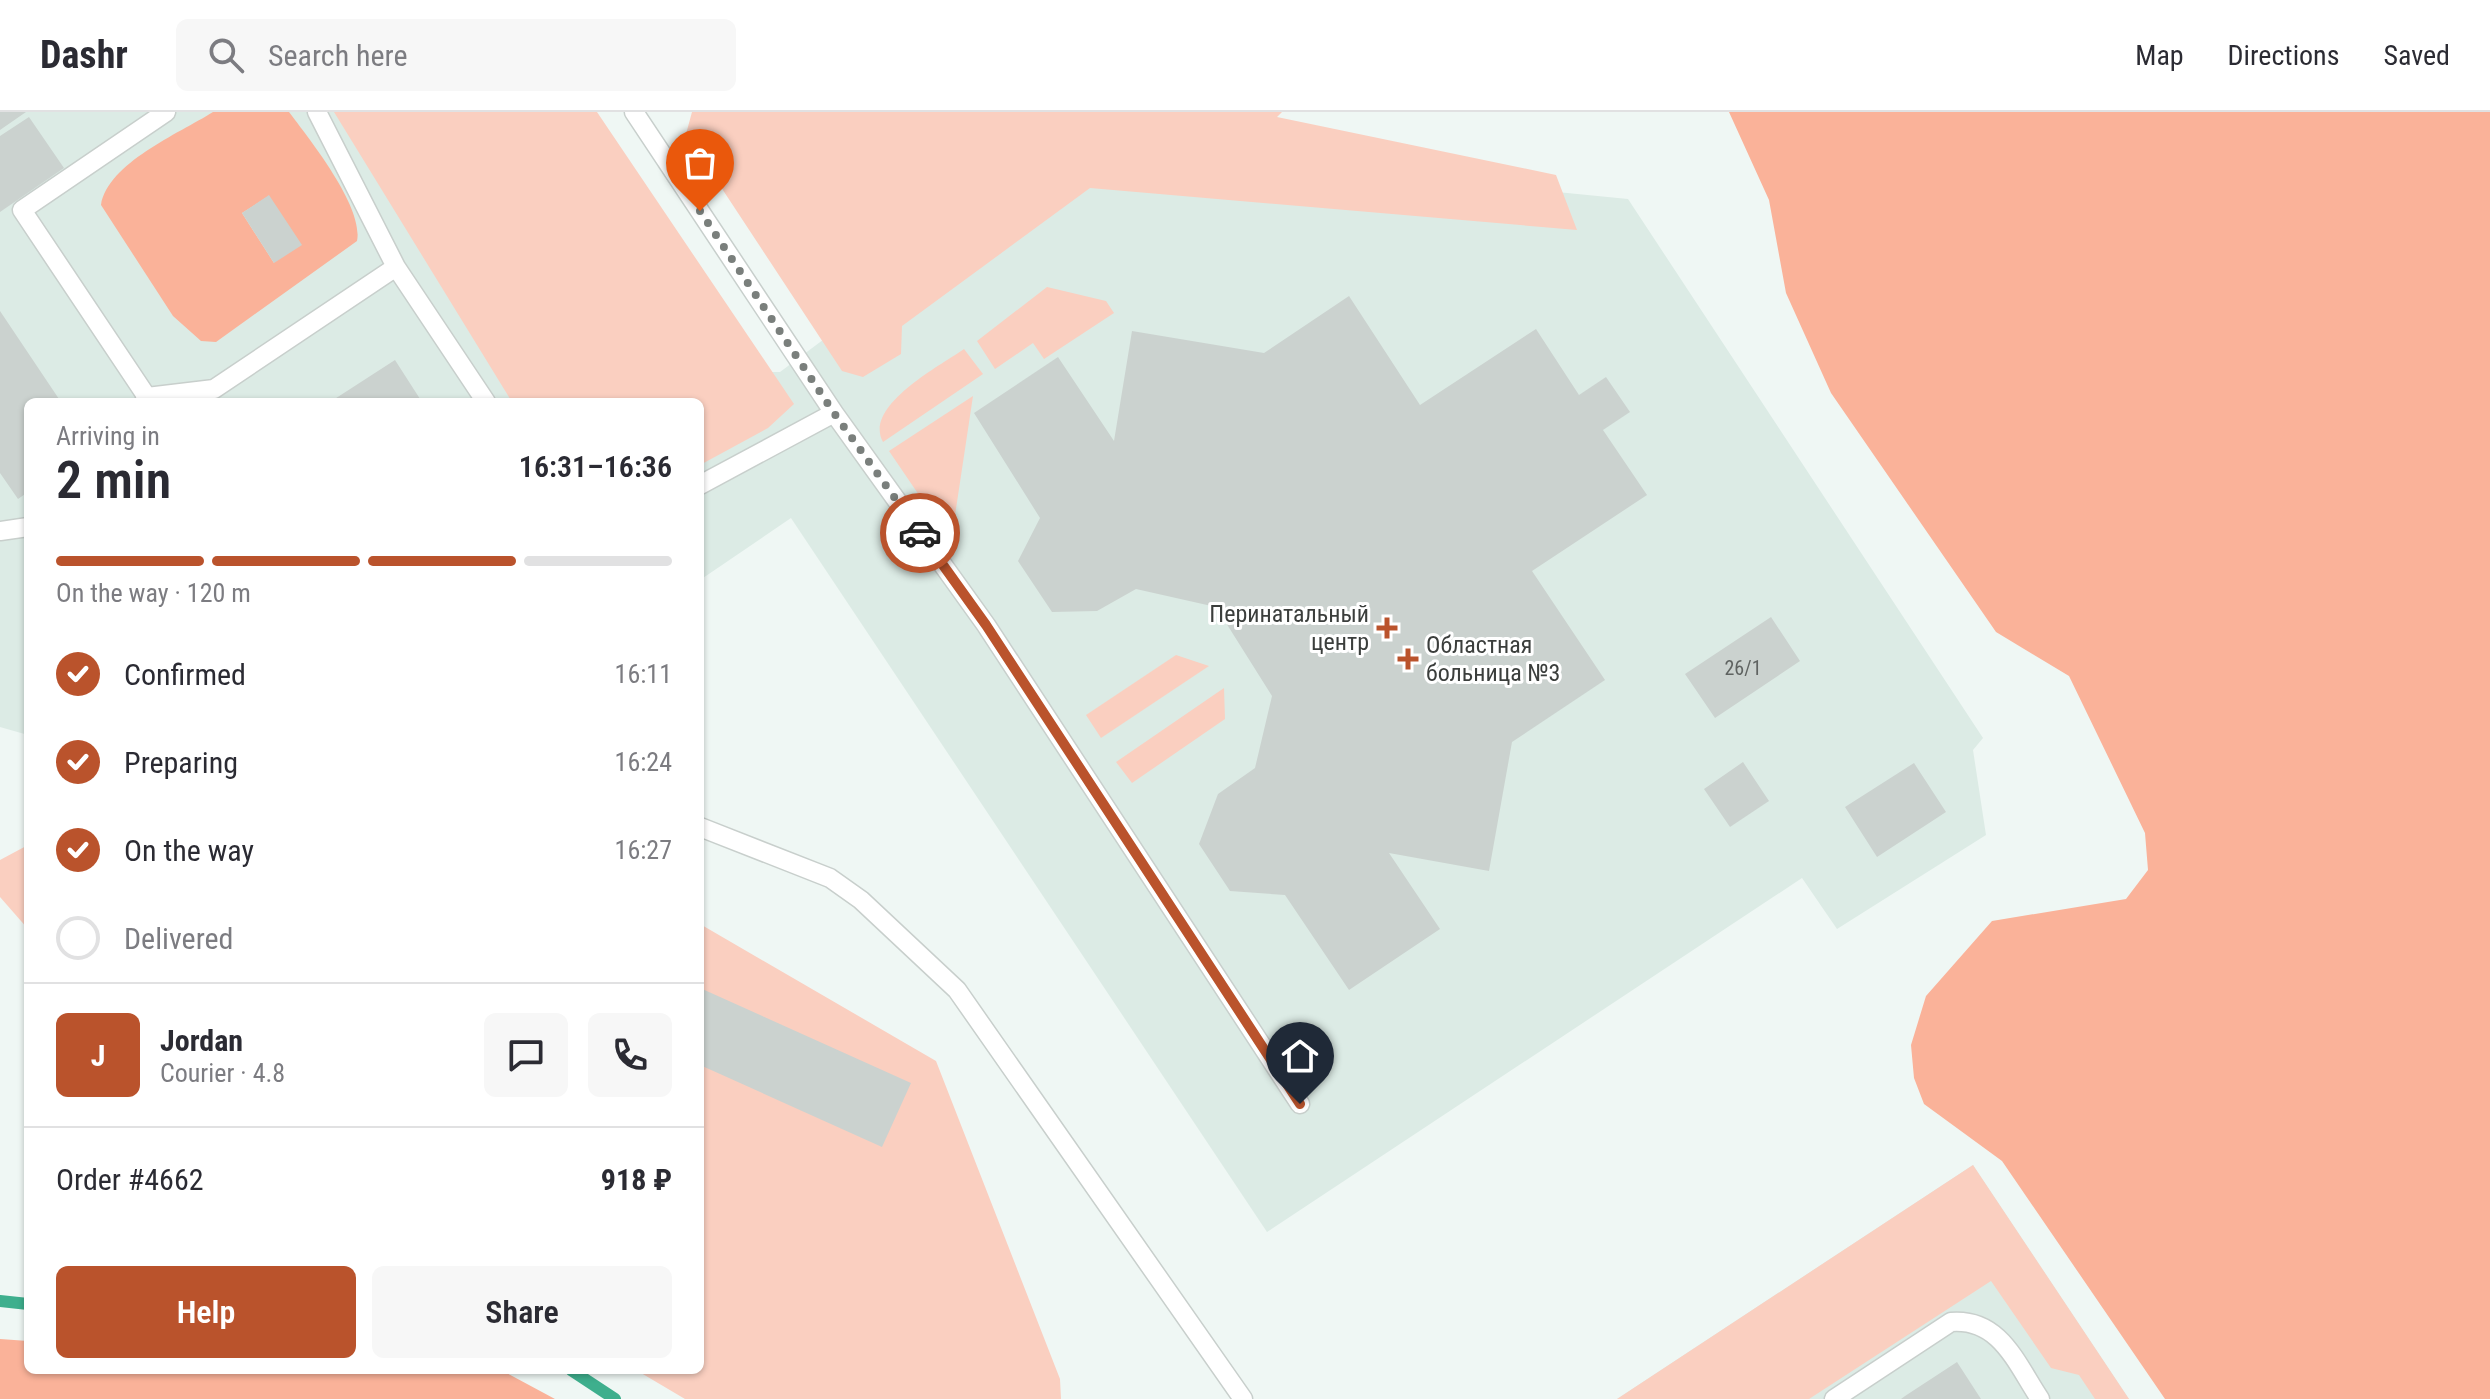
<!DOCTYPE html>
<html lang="en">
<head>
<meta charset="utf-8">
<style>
  :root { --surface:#fff; --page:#f7f7f7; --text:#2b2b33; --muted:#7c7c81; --line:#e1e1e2; --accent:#ba532c }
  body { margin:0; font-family:"Roboto Condensed",sans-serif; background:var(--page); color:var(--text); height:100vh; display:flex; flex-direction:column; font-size:30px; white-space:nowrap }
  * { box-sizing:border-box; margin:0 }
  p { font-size:26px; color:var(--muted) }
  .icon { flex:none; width:44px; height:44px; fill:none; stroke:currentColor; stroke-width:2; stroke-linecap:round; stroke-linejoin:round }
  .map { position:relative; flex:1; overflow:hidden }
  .panel { position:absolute; left:24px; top:286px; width:680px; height:976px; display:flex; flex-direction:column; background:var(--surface); border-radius:12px; box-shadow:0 2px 6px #0004 }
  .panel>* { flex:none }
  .pin { position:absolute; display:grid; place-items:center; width:68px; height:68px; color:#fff; margin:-82px -34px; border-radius:50% 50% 50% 0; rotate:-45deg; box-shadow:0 0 8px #0007 }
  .pin .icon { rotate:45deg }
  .courier { position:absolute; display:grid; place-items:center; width:80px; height:80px; margin:-40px; border:6px solid #ba532c; border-radius:50%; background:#fff; color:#222; box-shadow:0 2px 10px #0007 }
  .headline em { font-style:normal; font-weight:600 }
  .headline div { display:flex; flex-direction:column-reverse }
  .headline { display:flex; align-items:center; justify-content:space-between; height:136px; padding:0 32px }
  h1 { font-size:52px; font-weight:600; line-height:60px }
  .bar { display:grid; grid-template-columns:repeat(4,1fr); gap:12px 8px; align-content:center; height:96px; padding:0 32px }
  .bar i { height:10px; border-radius:6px; background:var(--line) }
  .bar .on { background:var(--accent) }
  .bar p { grid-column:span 4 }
  .line { display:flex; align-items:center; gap:20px; padding:0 32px; border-top:2px solid var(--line) }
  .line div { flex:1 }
  .round { display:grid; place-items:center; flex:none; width:84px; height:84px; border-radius:12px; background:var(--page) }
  ol { padding:0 32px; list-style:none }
  li { display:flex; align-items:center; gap:24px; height:88px }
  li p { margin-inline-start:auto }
  li .icon { padding:8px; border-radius:50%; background:var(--accent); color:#fff; stroke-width:4 }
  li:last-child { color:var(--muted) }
  li i { width:44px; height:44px; border:4px solid var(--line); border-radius:50% }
  .action { display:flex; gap:16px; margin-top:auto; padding:16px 32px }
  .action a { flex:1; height:92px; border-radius:12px; background:var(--accent); color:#fff; font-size:32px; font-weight:600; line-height:92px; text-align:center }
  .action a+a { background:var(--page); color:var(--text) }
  header { display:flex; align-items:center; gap:48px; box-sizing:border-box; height:112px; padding:0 40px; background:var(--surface); border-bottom:2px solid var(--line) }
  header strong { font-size:38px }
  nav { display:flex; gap:44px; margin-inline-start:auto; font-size:28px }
  .search { width:560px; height:72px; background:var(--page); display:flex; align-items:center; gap:20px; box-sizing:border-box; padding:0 28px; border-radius:12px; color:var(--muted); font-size:30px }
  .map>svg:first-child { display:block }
  .built { fill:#dcebe5 }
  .green { fill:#facfc0 }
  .forest { fill:#fab299; fill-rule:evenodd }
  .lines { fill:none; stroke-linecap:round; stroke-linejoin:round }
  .stream { stroke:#3eaf8d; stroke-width:12 }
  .building { fill:#cbd2cf }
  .service-casing { stroke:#c8cfcc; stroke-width:21 }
  .service { stroke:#fff; stroke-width:18 }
  .done { stroke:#7a7f7c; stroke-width:8; stroke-dasharray:0 14.4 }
  .route { stroke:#ba532c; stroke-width:10 }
  .poi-dot { fill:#ba532c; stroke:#fff; stroke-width:3 }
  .labels { text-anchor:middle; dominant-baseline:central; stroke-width:6; stroke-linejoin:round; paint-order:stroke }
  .number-label { font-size:20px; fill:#5f6361 }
  .poi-label { font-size:24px; fill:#3b3e3c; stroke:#fff; text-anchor:end }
</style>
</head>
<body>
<header>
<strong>Dashr</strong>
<div class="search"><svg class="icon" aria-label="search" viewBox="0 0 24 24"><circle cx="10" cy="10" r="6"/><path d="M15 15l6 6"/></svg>Search here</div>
<nav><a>Map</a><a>Directions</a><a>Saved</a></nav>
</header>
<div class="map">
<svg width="2490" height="1287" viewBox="0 0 2490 1287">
  <rect width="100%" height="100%" fill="#eff7f4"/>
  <path class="built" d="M0 0H467L644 290H28V623L0 615Z
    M1084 33 1628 87 1983 626 1973 638 1986 723 1837 817 1802 766 1267 1120 791 406 700 468V296L754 260H780Z
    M1973 1053 2129 1287H1617Z"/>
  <path class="green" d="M334 0H597L794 292 768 316 700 353V290H512Z
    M692 0H1282L1277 5 1556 63 1577 118 1090 76 902 214 901 242 863 265 842 259 686 22Z
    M1047 175 1106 189 1114 201 1044 247 1033 231 995 257 977 229Z
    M964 237 983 262 883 330C863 294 940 254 964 237Z
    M973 284 951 430 889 339Z
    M1176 543 1209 554 1101 626 1086 603Z
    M1224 576 1225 607 1132 671 1116 650Z
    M28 733V817L0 785V748Z
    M700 812 936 949 1060 1267 1061 1287H685L636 1258H700Z
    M1973 1053 2129 1287H2095L2079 1263 2051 1256 1991 1169 1809 1287H1617Z"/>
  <path class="forest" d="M213 0H289C310 28 364 95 357 129L216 230 201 229 173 204 101 93C108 51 178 22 213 0ZM269 84 274 151 242 101Z
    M1729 0H2490V1287H2165L2002 1049 1924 992 1914 966 1911 933 1926 884 1992 809 2126 787 2148 758 2145 721 2069 564 1996 520 1831 281 1786 181 1769 88Z
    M0 1227 28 1229V1258H501L555 1287H0Z"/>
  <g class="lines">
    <path class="stream" d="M0 1189 28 1192
      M571 1258 615 1287"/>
  </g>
  <path class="building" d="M0 0H26L0 18Z
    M29 5 64 56 0 100V24Z
    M269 83 302 133 274 151 242 101Z
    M1349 184 1420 293 1536 217 1579 283 1606 265 1630 300 1603 318 1647 383 1532 459 1605 568 1512 630 1489 759 1389 741 1440 817 1349 878 1285 783 1230 779 1199 732 1218 682 1255 656 1272 584 1216 495 1136 477 1097 499 1052 500 1018 449 1040 406 974 301 1058 245 1114 329 1132 219 1264 241Z
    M0 199 61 290H28V380L18 387 0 361Z
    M395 248 422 290H330Z
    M1771 505 1800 549 1715 606 1685 562Z
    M1743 650 1769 689 1730 715 1704 677Z
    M1914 651 1946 700 1877 745 1845 695Z
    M700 876 911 971 882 1035 700 953Z
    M1957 1250 1981 1287H1901L1905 1284Z"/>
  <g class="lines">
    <defs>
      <path id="service" d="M317 0 396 155 486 290
        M634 0 834 301
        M147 285 22 98 166 0
        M144 290 147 285 214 277 396 155
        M700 373 834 301 986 513 1300 992
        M0 419 28 415
        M700 715 830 766 861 788 957 878 1243 1287
        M1834 1287 1951 1210C2000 1206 2016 1251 2040 1287"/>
    </defs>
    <use href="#service" class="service-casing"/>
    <use href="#service" class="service"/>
  </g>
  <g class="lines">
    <path class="done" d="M700 99 834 301 920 421"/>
    <path class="route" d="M920 421 986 513 1300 992"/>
  </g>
  <g class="poi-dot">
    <path d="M1383 504h8v8h8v8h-8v8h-8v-8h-8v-8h8z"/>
    <path d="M1404 535h8v8h8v8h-8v8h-8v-8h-8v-8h8z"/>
  </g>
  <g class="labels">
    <g class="number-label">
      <text x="1743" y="556">26/1</text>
    </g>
    <g class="poi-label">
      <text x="1369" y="502">Перинатальный<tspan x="1369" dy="28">центр</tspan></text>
      <text x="1426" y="533" text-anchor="start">Областная<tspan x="1426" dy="28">больница №3</tspan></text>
    </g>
  </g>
</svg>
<div class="pin" style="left:700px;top:99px;background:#ea580c"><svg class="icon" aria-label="bag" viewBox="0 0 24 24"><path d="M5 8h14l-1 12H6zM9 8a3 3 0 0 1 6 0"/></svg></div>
<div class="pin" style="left:1300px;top:992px;background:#1f2937"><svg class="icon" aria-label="home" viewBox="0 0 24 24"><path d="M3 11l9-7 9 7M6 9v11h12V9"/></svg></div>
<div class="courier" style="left:920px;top:421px"><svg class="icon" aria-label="car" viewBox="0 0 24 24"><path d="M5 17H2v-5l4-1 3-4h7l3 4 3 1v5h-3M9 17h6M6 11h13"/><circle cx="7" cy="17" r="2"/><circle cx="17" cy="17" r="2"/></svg></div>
<section class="panel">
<div class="headline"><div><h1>2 min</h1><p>Arriving in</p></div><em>16:31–16:36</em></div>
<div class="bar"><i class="on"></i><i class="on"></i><i class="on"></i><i></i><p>On the way · 120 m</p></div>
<ol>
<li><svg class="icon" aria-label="check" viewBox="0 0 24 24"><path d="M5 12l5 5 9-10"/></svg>Confirmed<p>16:11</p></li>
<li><svg class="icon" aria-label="check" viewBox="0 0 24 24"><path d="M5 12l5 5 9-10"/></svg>Preparing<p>16:24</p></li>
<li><svg class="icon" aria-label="check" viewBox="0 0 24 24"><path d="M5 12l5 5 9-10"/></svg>On the way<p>16:27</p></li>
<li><i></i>Delivered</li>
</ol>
<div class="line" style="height:144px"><b class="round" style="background:var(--accent);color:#fff">J</b><div><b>Jordan</b><p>Courier · 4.8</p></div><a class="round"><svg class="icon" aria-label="chat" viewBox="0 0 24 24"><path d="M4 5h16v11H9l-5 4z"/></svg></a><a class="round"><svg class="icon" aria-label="phone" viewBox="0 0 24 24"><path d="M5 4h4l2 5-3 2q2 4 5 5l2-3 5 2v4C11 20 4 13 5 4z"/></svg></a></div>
<div class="line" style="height:104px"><div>Order #4662</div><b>918 ₽</b></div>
<div class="action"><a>Help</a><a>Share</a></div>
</section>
</div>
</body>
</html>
